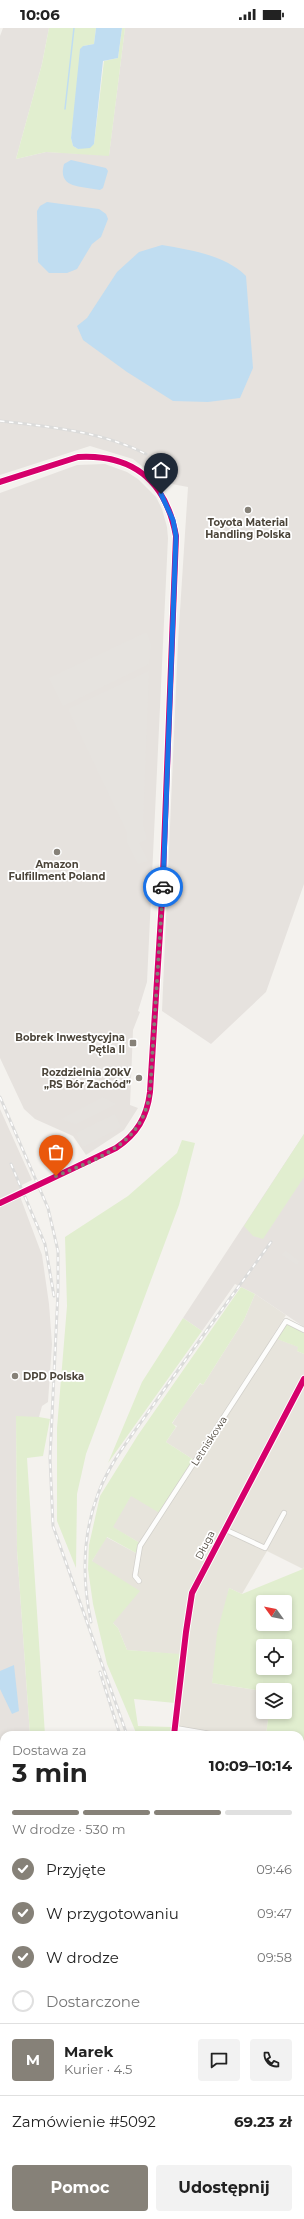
<!DOCTYPE html>
<html lang="pl">
<head>
<meta charset="utf-8">
<style>
  :root { --surface:#fff; --page:#f2f2f2; --text:#222; --muted:#767676; --line:#e0e0e0; --accent:#868178 }
  body { margin:0; font-family:Montserrat,sans-serif; background:var(--page); color:var(--text); height:100vh; display:flex; flex-direction:column; font-size:15px; white-space:nowrap }
  * { box-sizing:border-box; margin:0 }
  p { font-size:13px; color:var(--muted) }
  .icon { flex:none; width:22px; height:22px; fill:none; stroke:currentColor; stroke-width:2; stroke-linecap:round; stroke-linejoin:round }
  .map { position:relative; flex:1; overflow:hidden }
  .drawer { position:absolute; left:0px; top:1703px; width:304px; height:488px; display:flex; flex-direction:column; background:var(--surface); border-radius:12px 12px 0 0; box-shadow:0 2px 6px #0003 }
  .drawer>* { flex:none }
  .needle { width:26px; rotate:303deg }
  .tools { position:absolute; left:256px; top:1567px; display:grid; gap:8px }
  .tools a { display:grid; place-items:center; width:36px; height:36px; border-radius:4px; background:var(--surface); box-shadow:0 2px 6px #0003; font-size:20px }
  .pin { position:absolute; display:grid; place-items:center; width:34px; height:34px; color:#fff; margin:-41px -17px; border-radius:50% 50% 50% 0; rotate:-45deg; box-shadow:0 0 4px #0007 }
  .pin .icon { rotate:45deg }
  .courier { position:absolute; display:grid; place-items:center; width:40px; height:40px; margin:-20px; border:3px solid #1a73e8; border-radius:50%; background:#fff; color:#222; box-shadow:0 1px 5px #0007 }
  .overview em { font-style:normal; font-weight:700 }
  .overview div { display:flex; flex-direction:column-reverse }
  .overview { display:flex; align-items:center; justify-content:space-between; height:68px; padding:0 12px }
  h1 { font-size:26px; font-weight:700; line-height:30px }
  .bar { display:grid; grid-template-columns:repeat(4,1fr); gap:6px 4px; align-content:center; height:48px; padding:0 12px }
  .bar i { height:5px; border-radius:3px; background:var(--line) }
  .bar .current { background:var(--accent) }
  .bar p { grid-column:span 4 }
  .line { display:flex; align-items:center; gap:10px; padding:0 12px; border-top:1px solid var(--line) }
  .line div { flex:1 }
  .round { display:grid; place-items:center; flex:none; width:42px; height:42px; border-radius:4px; background:var(--page) }
  ol { padding:0 12px; list-style:none }
  li { display:flex; align-items:center; gap:12px; height:44px }
  li p { margin-inline-start:auto }
  li .icon { padding:4px; border-radius:50%; background:var(--accent); color:#fff; stroke-width:4 }
  li:last-child { color:var(--muted) }
  li i { width:22px; height:22px; border:2px solid var(--line); border-radius:50% }
  .cta { display:flex; gap:8px; margin-top:auto; padding:8px 12px }
  .cta a { flex:1; height:46px; border-radius:4px; background:var(--accent); color:#fff; font-size:16px; font-weight:700; line-height:46px; text-align:center }
  .cta a+a { background:var(--page); color:var(--text) }
  .status { display:flex; justify-content:space-between; align-items:center; height:28px; padding:0 20px; background:var(--surface); direction:ltr }
  .status svg { height:11px; fill:currentColor }
  .map>svg:first-child { display:block }
  .residential { fill:#e7e4dc }
  .industrial { fill:#e6e2de }
  .green { fill:#e1eecf; fill-rule:evenodd }
  .parking { fill:#e6e3df }
  .water { fill:#c0ddf1 }
  .lines { fill:none; stroke-linecap:round; stroke-linejoin:round }
  .stream { stroke:#c0ddf1; stroke-width:1.5 }
  .minor-casing { stroke:#d2d0cb; stroke-width:6 }
  .minor { stroke:#fdfdfc; stroke-width:4.5 }
  .rail-casing { stroke:#dbdbda; stroke-width:3 }
  .rail { stroke:#fff; stroke-width:1.5; stroke-dasharray:4.5; stroke-linecap:butt }
  .cycleway-casing { stroke:#fff; stroke-width:8 }
  .cycleway { stroke:#d6006c; stroke-width:6 }
  .done { stroke:#868178; stroke-width:4; stroke-dasharray:0 7.2 }
  .route { stroke:#1a73e8; stroke-width:5 }
  .poi-dot { fill:#868178; stroke:#fff; stroke-width:1.5 }
  .labels { text-anchor:middle; dominant-baseline:central; stroke-width:3.5; stroke-linejoin:round; paint-order:stroke }
  .poi-label { font-size:10px; font-weight:bold; fill:#4b4439; stroke:#fff }
  .street-label { font-size:10px; fill:#4b4439; stroke:#fff }
</style>
</head>
<body>
<div class="status"><b>10:06</b><svg viewBox="0 0 49 12"><path d="M0 12V9h3v3zM5 12V6h3v6zM10 12V3h3v9zM15 12V0h3v12zM26 1h20v11H26zM47 4h2v5h-2z"/></svg></div>
<div class="map">
<svg width="304" height="2191" viewBox="0 0 304 2191">
  <rect width="100%" height="100%" fill="#f4f2ee"/>
  <path class="residential" d="M255 1266 286 1287 272 1309 299 1319 297 1323 304 1326V1539L303 1541 267 1523 242 1566 229 1560 212 1655 263 1663V1684H269L266 1707H178L185 1627 127 1622 118 1600 113 1595 92 1533 106 1509 136 1525 140 1515 112 1499 131 1467 197 1434 166 1414 177 1398 172 1396 184 1377 200 1356 203 1357 244 1292Z
    M117 2187H272L286 2191H115Z"/>
  <path class="industrial" d="M3 0H49L42 36 16 131 46 124 109 127 125 0H304V856L266 964 211 1016 162 983 178 614 188 459 161 454 133 431 90 418 0 447V8Z
    M105 436 127 444 138 451 156 469 162 481 167 499 168 510 147 954 138 983 140 984 133 1002 130 1077 138 1080 124 1102 86 1127 73 1108 35 1091 24 1081 0 1030V465L77 437Z
    M0 1081 32 1152 20 1158 21 1171 42 1227 49 1276 52 1316 48 1374 42 1378 39 1389H16L17 1522 30 1707H4V2101L0 2102Z
    M304 1106V1299L255 1266 235 1256 202 1303 183 1290Z"/>
  <path class="green" d="M49 0H96L94 16 83 18 71 110 73 118 78 121 94 116 104 33 118 30 122 0H125L109 128 46 124 16 131 42 36Z
    M304 1106V1149L263 1211 253 1208 244 1198Z
    M182 1112 195 1115 179 1177 86 1426 77 1466 76 1540 57 1493V1400L67 1278 65 1209 128 1168 177 1125Z
    M241 1259 255 1266 244 1292 203 1357 200 1355 172 1395 176 1399 166 1414 197 1434 163 1487 131 1468 113 1499 140 1515 136 1525 107 1509 92 1533 140 1563 113 1595 118 1600 127 1622 180 1626 175 1675 134 1671 138 1698 172 1699 171 1707H137L107 1636 93 1576 88 1541 89 1517 100 1468 138 1407Z
    M183 1290 202 1303 108 1435 142 1354Z
    M286 1296 304 1303V1326L297 1323 298 1319 277 1311Z
    M16 1388 39 1389 50 1391 43 1428 27 1430 45 1707H30L17 1522Z
    M304 1539V2191H286L272 2187H300V1707H266L269 1684H285V1662L263 1663 212 1655 217 1605 229 1560 242 1566 303 1541ZM263 1574H285V1596H263ZM263 1618H285V1640H263Z
    M4 2101 5 2187 0 2191V2102Z
    M27 2187H104L102 2191H22Z"/>
  <path class="parking" d="M147 604 151 616 149 636 63 678 49 650Z
    M149 643 143 796 147 811 139 815 148 833 138 836 127 814V804L68 681Z
    M103 1069 116 1076 76 1096 61 1091Z
    M115 1086 121 1099 83 1119 76 1105Z
    M286 1223 299 1233 297 1237 282 1227Z"/>
  <path class="water" d="M96 0H122L118 30 103 33 94 116 90 120 78 121 73 118 71 110 80 21 83 18 94 16Z
    M71 132 106 140 108 143 103 160 100 162C82 158 57 161 64 136Z
    M47 174 99 181 106 186 108 191 101 209 92 216 77 241 67 245H49L38 234 37 183 40 178Z
    M162 217C190 222 225 227 246 248L253 340 240 370 208 374 173 373 127 344 83 312 77 298 87 290 117 244 139 224Z
    M14 1637 19 1683 12 1686 0 1661V1643Z
    M4 1823V1847L1 1848 0 1825Z"/>
  <g class="lines">
    <path class="stream" d="M65 81 74 0"/>
    <defs>
      <path id="minor" d="M0 454 78 429C133 426 166 453 176 508L162 872 150 1064C147 1089 137 1106 116 1120L0 1175
        M224 1501 265 1520 284 1485
        M139 1553 135 1548 140 1518 286 1293 304 1302
        M175 1700 216 1707
        M174 1707 186 1604 192 1565 304 1351
        M111 2191 113 2187
        M247 2191V2187"/>
    </defs>
    <use href="#minor" class="minor-casing"/>
    <use href="#minor" class="minor"/>
    <defs>
      <path id="rail" d="M0 393C51 399 100 403 146 426
        M0 1069 48 1180 58 1223V1263L50 1430 53 1498 127 1707
        M11 1136 45 1216 54 1268
        M91 1594C82 1551 82 1508 98 1466 110 1433 134 1405 154 1376 192 1322 232 1268 271 1214
        M100 1644 120 1707
        M10 2191 15 2187"/>
    </defs>
    <use href="#rail" class="rail-casing"/>
    <use href="#rail" class="rail"/>
    <defs>
      <path id="cycleway" d="M0 454 78 429C133 426 166 453 176 508L162 872 150 1064C147 1089 137 1106 116 1120L0 1175
        M174 1707 186 1604 192 1565 304 1351"/>
    </defs>
    <use href="#cycleway" class="cycleway-casing"/>
    <use href="#cycleway" class="cycleway"/>
  </g>
  <g class="lines">
    <path class="done" d="M56 1148C100 1130 143 1116 150 1064L163 859"/>
    <path class="route" d="M161 466 173 492 176 508 163 859"/>
  </g>
  <g class="poi-dot">
    <circle cx="248" cy="482" r="4"/>
    <circle cx="57" cy="824" r="4"/>
    <rect x="129" y="1011" width="8" height="8" rx="2"/>
    <circle cx="139" cy="1050" r="4"/>
    <circle cx="15" cy="1348" r="4"/>
  </g>
  <g class="labels">
    <g class="poi-label">
      <text x="248" y="494">Toyota Material<tspan x="248" dy="12">Handling Polska</tspan></text>
      <text x="57" y="836">Amazon<tspan x="57" dy="12">Fulfillment Poland</tspan></text>
      <text x="125" y="1009" text-anchor="end">Bobrek Inwestycyjna<tspan x="125" dy="12">Pętla II</tspan></text>
      <text x="131" y="1044" text-anchor="end">Rozdzielnia 20kV<tspan x="131" dy="12">„RS Bór Zachód”</tspan></text>
      <text x="23" y="1348" text-anchor="start">DPD Polska</text>
    </g>
    <g class="street-label">
      <text transform="translate(209 1413) rotate(-57)">Letniskowa</text>
      <text transform="translate(205 1517) rotate(-63)">Długa</text>
    </g>
  </g>
</svg>
<div class="tools">
<a><svg class="needle" viewBox="-14 -14 28 28"><path d="M0-13l5 13h-10z" fill="#e53935"/><path d="M0 13l5-13h-10z" fill="#767676"/></svg></a>
<a><svg class="icon" aria-label="locate" viewBox="0 0 24 24"><circle cx="12" cy="12" r="6"/><path d="M12 2v4M12 18v4M2 12h4M18 12h4"/></svg></a>
<a><svg class="icon" aria-label="layers" viewBox="0 0 24 24"><path d="M12 4l9 5-9 5-9-5zM3 14l9 5 9-5"/></svg></a>
</div>
<div class="pin" style="left:56px;top:1148px;background:#ea580c"><svg class="icon" aria-label="bag" viewBox="0 0 24 24"><path d="M5 8h14l-1 12H6zM9 8a3 3 0 0 1 6 0"/></svg></div>
<div class="pin" style="left:161px;top:466px;background:#1f2937"><svg class="icon" aria-label="home" viewBox="0 0 24 24"><path d="M3 11l9-7 9 7M6 9v11h12V9"/></svg></div>
<div class="courier" style="left:163px;top:859px"><svg class="icon" aria-label="car" viewBox="0 0 24 24"><path d="M5 17H2v-5l4-1 3-4h7l3 4 3 1v5h-3M9 17h6M6 11h13"/><circle cx="7" cy="17" r="2"/><circle cx="17" cy="17" r="2"/></svg></div>
<section class="drawer">
<div class="overview"><div><h1>3 min</h1><p>Dostawa za</p></div><em>10:09–10:14</em></div>
<div class="bar"><i class="current"></i><i class="current"></i><i class="current"></i><i></i><p>W drodze · 530 m</p></div>
<ol>
<li><svg class="icon" aria-label="check" viewBox="0 0 24 24"><path d="M5 12l5 5 9-10"/></svg>Przyjęte<p>09:46</p></li>
<li><svg class="icon" aria-label="check" viewBox="0 0 24 24"><path d="M5 12l5 5 9-10"/></svg>W przygotowaniu<p>09:47</p></li>
<li><svg class="icon" aria-label="check" viewBox="0 0 24 24"><path d="M5 12l5 5 9-10"/></svg>W drodze<p>09:58</p></li>
<li><i></i>Dostarczone</li>
</ol>
<div class="line" style="height:72px"><b class="round" style="background:var(--accent);color:#fff">M</b><div><b>Marek</b><p>Kurier · 4.5</p></div><a class="round"><svg class="icon" aria-label="chat" viewBox="0 0 24 24"><path d="M4 5h16v11H9l-5 4z"/></svg></a><a class="round"><svg class="icon" aria-label="phone" viewBox="0 0 24 24"><path d="M5 4h4l2 5-3 2q2 4 5 5l2-3 5 2v4C11 20 4 13 5 4z"/></svg></a></div>
<div class="line" style="height:52px"><div>Zamówienie #5092</div><b>69.23 zł</b></div>
<div class="cta"><a>Pomoc</a><a>Udostępnij</a></div>
</section>
</div>
</body>
</html>
